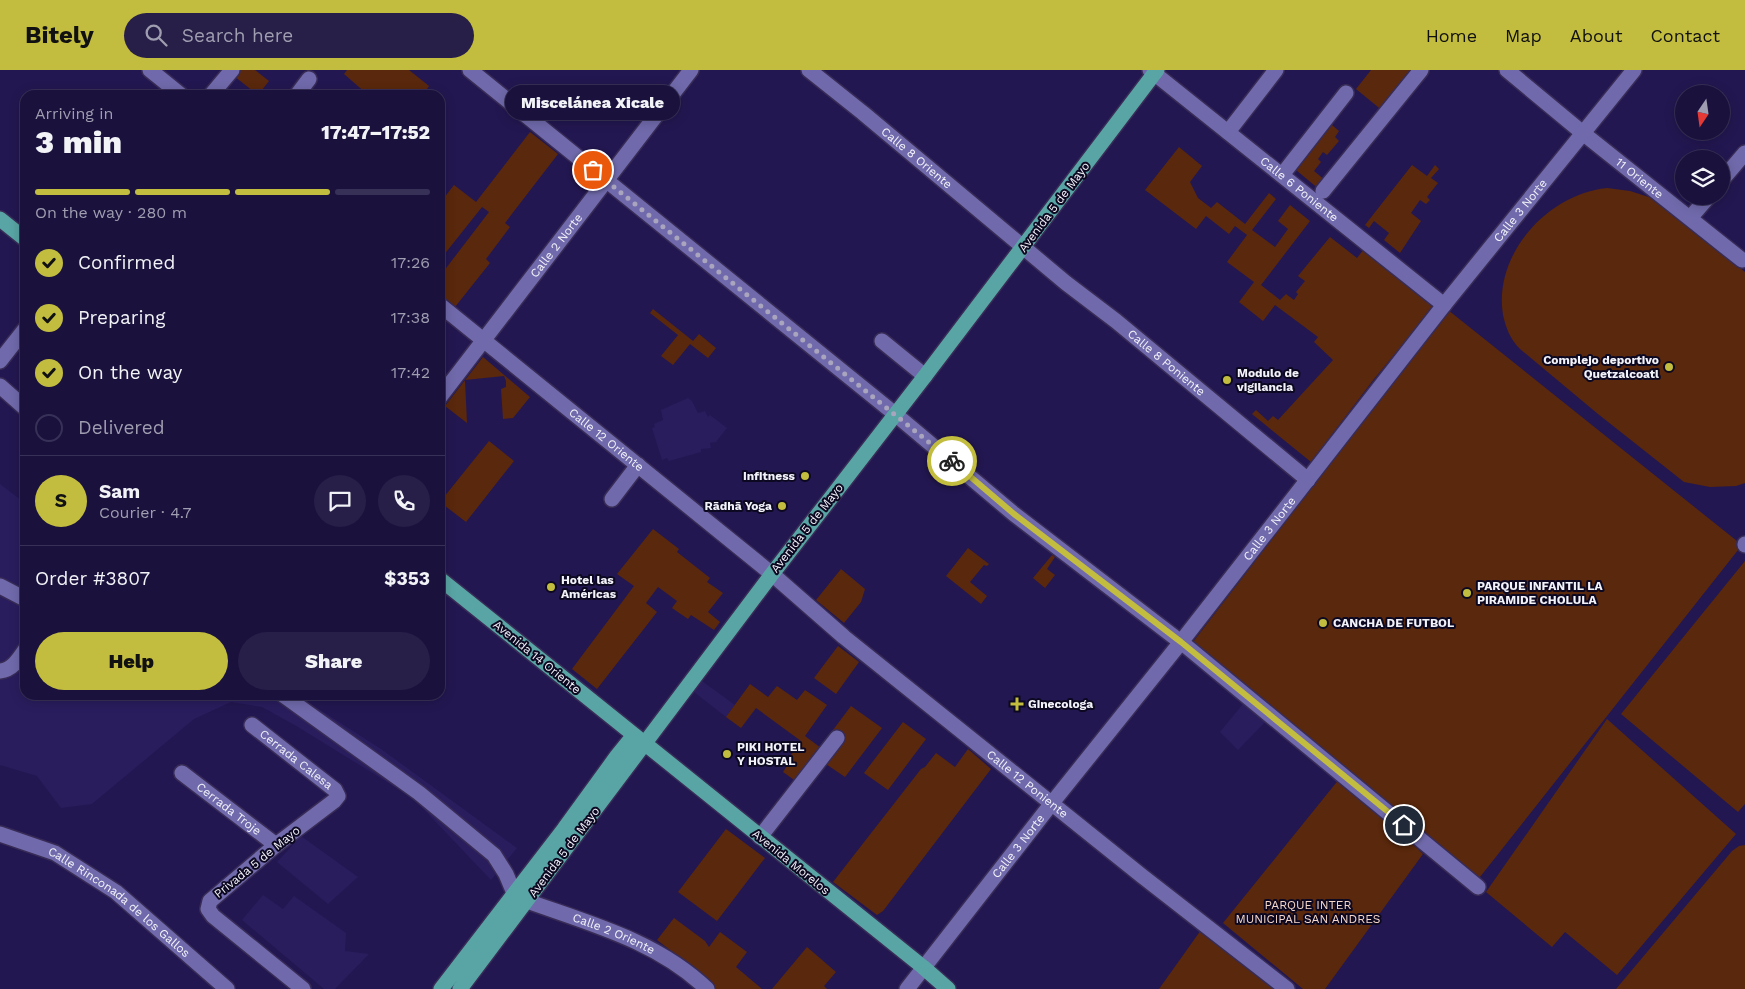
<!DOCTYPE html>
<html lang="en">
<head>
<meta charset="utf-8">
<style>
  :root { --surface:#1a113d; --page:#271f48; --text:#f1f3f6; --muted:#9f9db0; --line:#383157; --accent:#c3bd3f }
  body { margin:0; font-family:"Work Sans",sans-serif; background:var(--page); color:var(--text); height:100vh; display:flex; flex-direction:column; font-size:19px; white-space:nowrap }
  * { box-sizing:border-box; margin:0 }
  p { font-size:16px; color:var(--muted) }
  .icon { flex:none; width:28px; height:28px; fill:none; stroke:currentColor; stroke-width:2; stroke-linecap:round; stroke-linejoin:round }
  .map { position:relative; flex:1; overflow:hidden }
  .sheet { position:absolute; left:20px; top:20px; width:425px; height:610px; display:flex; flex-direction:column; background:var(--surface); border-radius:15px; box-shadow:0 2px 12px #0003,0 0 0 1px var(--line) }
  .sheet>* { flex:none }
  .needle { width:32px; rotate:193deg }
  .buttons { position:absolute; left:1675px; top:15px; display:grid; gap:10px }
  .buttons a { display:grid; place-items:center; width:55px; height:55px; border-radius:50%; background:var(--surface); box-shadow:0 2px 12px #0003,0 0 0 1px var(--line); font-size:25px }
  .pin { position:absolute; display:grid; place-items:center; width:42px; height:42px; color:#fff; margin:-21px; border:2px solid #fff; border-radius:50%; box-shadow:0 1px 5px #0007 }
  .courier { position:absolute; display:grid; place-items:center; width:50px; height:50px; margin:-25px; border:4px solid #c3bd3f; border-radius:50%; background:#fff; color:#222; box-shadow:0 1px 6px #0007 }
  .bubble { position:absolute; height:35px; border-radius:18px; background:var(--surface); box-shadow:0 2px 12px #0003,0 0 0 1px var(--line); font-size:16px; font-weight:800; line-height:35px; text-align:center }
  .summary em { font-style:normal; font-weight:800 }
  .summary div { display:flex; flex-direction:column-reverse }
  .summary { display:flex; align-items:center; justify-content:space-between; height:85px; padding:0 15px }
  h1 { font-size:32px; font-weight:800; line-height:38px }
  .bar { display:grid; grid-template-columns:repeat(4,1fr); gap:8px 5px; align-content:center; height:60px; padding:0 15px }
  .bar i { height:6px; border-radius:4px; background:var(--line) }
  .bar .on { background:var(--accent) }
  .bar p { grid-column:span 4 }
  .line { display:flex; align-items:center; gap:12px; padding:0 15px; border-top:1px solid var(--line) }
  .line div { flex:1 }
  .round { display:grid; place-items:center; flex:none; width:52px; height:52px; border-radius:26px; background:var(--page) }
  ol { padding:0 15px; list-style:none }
  li { display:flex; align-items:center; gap:15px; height:55px }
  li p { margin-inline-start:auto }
  li .icon { padding:5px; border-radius:50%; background:var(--accent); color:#111; stroke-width:4 }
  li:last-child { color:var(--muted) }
  li i { width:28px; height:28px; border:2px solid var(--line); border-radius:50% }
  .button { display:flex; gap:10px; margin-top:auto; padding:10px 15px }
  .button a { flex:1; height:58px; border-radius:30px; background:var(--accent); color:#111; font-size:20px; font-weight:800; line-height:58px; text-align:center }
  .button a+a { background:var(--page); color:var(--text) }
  header { display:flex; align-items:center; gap:30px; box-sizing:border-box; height:70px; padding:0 25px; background:var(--accent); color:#111 }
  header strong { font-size:24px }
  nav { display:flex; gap:28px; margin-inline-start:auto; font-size:18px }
  .search { width:350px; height:45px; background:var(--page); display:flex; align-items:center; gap:12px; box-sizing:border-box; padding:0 18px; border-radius:28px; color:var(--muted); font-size:19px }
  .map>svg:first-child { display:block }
  .built { fill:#2a1d5e }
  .green { fill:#5a280c }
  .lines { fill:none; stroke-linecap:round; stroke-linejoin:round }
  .minor-casing { stroke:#382c57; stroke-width:18 }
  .major-casing { stroke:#382c57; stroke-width:18 }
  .minor { stroke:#706aac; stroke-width:15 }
  .major { stroke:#59a5a5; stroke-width:15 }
  .done { stroke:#aaa5be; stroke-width:5; stroke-dasharray:0 9 }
  .route { stroke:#c3bd3f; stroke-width:6 }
  .poi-dot { fill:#c3bd3f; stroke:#0c0821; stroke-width:2 }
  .labels { text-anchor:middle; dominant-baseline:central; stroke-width:4; stroke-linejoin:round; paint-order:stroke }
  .street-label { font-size:12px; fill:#f2f2f9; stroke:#0c0821 }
  .poi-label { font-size:12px; font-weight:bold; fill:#f2f2f9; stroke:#0c0821; text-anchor:start }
  .park-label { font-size:12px; fill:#f6d8ca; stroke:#0c0821 }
</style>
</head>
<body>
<header>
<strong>Bitely</strong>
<div class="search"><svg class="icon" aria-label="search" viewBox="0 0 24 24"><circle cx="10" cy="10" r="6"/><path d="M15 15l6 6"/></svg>Search here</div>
<nav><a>Home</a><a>Map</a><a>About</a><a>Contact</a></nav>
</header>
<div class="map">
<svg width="1745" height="919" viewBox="0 0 1745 919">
  <rect width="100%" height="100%" fill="#231751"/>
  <path class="built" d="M688 328 692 331 698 343 705 341 708 347 710 345 727 358 716 372 710 373 711 378 701 379V382L669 391 667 388 662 390 652 358 655 357 654 354 663 350 661 340Z
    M0 414 25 433V625H297L381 679 517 778 491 810 413 728 298 657 262 637 231 632 194 649 92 734 61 738 37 706 0 695Z
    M702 611 735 635 726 647 694 622Z
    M1247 629 1271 646 1238 680 1220 662Z
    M301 766 358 807 328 834 277 792Z
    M263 825 283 839 294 826 346 863 345 881 369 884 335 919H324L242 850Z"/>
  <path class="green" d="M239 0H255L269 11 258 25 234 6Z
    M347 0H409L429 16 423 25H367V24L344 4Z
    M1371 0H1418L1384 42 1356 19Z
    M1332 55 1339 61 1335 67 1339 71 1327 85 1323 82 1318 89 1321 92 1314 101 1326 111 1320 120 1296 100Z
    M530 62 558 84 505 153 510 157 486 189 490 193 455 237 440 225V206L489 142 482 137 443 186 440 183V150L443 147 440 144V133L454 115 476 132Z
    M1179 77 1202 96 1190 112 1198 128 1211 138 1217 132 1245 154 1269 123 1276 129 1252 160 1275 177 1288 159 1278 151 1290 135 1310 151 1261 215 1280 230 1286 224 1294 230 1298 224 1296 222 1305 211 1298 206 1330 167 1357 188 1364 179 1434 234V237L1374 309 1311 392 1252 344 1256 340 1268 351 1273 346 1278 350 1333 290 1314 272 1318 267 1275 235 1263 251 1239 232 1254 212 1227 192 1247 165 1235 156 1229 164 1206 146 1196 159 1145 120Z
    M1412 95 1427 106 1435 95 1439 99 1431 108 1438 113 1427 127 1430 130 1426 134 1420 130 1411 143 1421 151 1400 183 1384 170 1389 163 1374 151 1369 158 1365 155Z
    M1607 118 1630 121 1655 129 1745 202V413L1736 416 1710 417 1684 412 1598 344 1520 279C1510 269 1506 258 1503 245 1493 184 1548 124 1607 118Z
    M653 239 693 271 699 264 716 278 708 288 690 274 673 295 661 286 678 265 650 243Z
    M1448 240 1742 475 1476 812 1193 572Z
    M483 287 530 327 513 348 503 349 501 319 506 317V311L504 306 465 310 467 353 445 336Z
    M489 371 514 391 466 452 440 432Z
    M653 459 679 479 677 482 710 508 707 512 723 523 708 542 720 552 714 560 691 545 688 549 672 538 677 531 658 517 646 533 657 542 597 619 572 599 634 516 617 504Z
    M968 478 989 494 987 496 984 495 970 512 987 526 981 534 946 506Z
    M1052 485 1055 487 1047 499 1055 505 1045 518 1033 508Z
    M1745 491V734L1738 742 1621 644Z
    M841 499 865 519 861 532 844 553 816 530Z
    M838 576 859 592 836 624 814 608Z
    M750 614 768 627 777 616 797 630 805 620 827 635 805 666 821 678 797 712 783 702 788 694 786 692 801 671 756 638 741 658 726 647Z
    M851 636 882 658 845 707 823 692 842 666 833 660Z
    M1607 649 1736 764 1617 905 1565 862 1552 877 1486 822Z
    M903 652 926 669 888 720 864 703Z
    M968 679 991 699 883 841 877 845 833 812 921 699 925 697 936 683 955 697Z
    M1340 708 1423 784 1325 919H1303L1223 853Z
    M726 759 765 788 717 851 678 822Z
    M1745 775V919H1616L1732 781 1739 776Z
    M674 848 705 871 709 877 720 862 747 882 736 897 762 919H706L687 893 657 870Z
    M1201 860 1274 919H1159Z
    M807 877 836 902 824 916 827 919H772Z"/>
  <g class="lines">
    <defs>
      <g id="minor">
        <path d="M150 0 181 25"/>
        <path d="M470 0 895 344 1014 444 1186 576 1478 817"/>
        <path id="s1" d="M809 0 863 43 1066 213 1116 251 1308 410"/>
        <path id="s2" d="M1150 0 1444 235"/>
        <path id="s3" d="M1507 0 1584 64 1742 190"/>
        <path d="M211 25 232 0"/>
        <path d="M297 25 309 9"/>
        <path d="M1228 62 1276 0"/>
        <path d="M1282 105 1346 23"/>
        <path d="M1721 111 1745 83"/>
        <path d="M1323 121 1421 0"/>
        <path d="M1690 148 1709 126"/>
        <path id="s4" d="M440 235 772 504 844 567 1142 806 1287 919"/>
        <path d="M882 271 925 306"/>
        <path d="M0 291 25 259"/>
        <path d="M0 316 25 338"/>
        <path id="s5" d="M440 327 691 0"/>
        <path d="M612 429 638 395"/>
        <path d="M1745 474V475"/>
        <path d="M0 516 25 529"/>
        <path d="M0 601C12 600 19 589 25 580"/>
        <path id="s6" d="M283 625 419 723 494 785 506 804 514 823 527 831C591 854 657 871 707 919"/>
        <path id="s7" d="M252 655 335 720 338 726 334 731 276 775 210 831 208 839 213 846 303 919"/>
        <path id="s8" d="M182 703 276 775"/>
        <path id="s9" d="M0 764 55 783 116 822 227 919"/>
        <path d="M760 767 837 668"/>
        <path id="s10" d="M907 919 1052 733 1181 572 1444 235 1634 0"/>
      </g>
      <path id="major" d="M0 149 25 169
        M440 509 923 897 948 919
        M441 919 564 759 617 686 634 665
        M460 919 772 504 925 306 1157 0"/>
    </defs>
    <use href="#minor" class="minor-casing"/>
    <use href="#major" class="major-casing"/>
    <use href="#minor" class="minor"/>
    <use href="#major" class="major"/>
  </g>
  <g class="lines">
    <path class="done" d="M593 100 952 391"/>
    <path class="route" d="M952 391 1014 444 1181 572 1404 755"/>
  </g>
  <g class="poi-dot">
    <circle cx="1669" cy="297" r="5"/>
    <circle cx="1227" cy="310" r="5"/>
    <circle cx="805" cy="406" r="5"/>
    <circle cx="782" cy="436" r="5"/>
    <circle cx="551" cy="517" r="5"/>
    <circle cx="1467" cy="523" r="5"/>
    <circle cx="1323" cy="553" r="5"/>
    <path d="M1014.5 626.5h5v5h5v5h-5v5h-5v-5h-5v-5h5z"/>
    <circle cx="727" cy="684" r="5"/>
  </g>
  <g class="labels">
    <g class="street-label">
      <text stroke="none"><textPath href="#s1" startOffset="139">Calle 8 Oriente</textPath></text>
      <text stroke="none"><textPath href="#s3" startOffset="171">11 Oriente</textPath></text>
      <text stroke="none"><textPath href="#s2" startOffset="191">Calle 6 Poniente</textPath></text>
      <text transform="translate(1054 137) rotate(-53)">Avenida 5 de Mayo</text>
      <text stroke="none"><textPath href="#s10" startOffset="991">Calle 3 Norte</textPath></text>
      <text stroke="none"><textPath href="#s5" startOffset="191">Calle 2 Norte</textPath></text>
      <text stroke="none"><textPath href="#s1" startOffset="462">Calle 8 Poniente</textPath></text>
      <text stroke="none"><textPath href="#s4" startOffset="214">Calle 12 Oriente</textPath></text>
      <text transform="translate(807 458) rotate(-52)">Avenida 5 de Mayo</text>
      <text stroke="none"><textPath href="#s10" startOffset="586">Calle 3 Norte</textPath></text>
      <text transform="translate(537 587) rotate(39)">Avenida 14 Oriente</text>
      <text stroke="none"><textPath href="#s7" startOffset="56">Cerrada Calesa</textPath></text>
      <text stroke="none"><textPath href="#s4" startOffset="758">Calle 12 Poniente</textPath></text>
      <text stroke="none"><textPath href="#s8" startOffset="59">Cerrada Troje</textPath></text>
      <text stroke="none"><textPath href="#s10" startOffset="181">Calle 3 Norte</textPath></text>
      <text transform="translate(564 782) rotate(-53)">Avenida 5 de Mayo</text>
      <text transform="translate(257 792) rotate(-39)">Privada 5 de Mayo</text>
      <text transform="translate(791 792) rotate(39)">Avenida Morelos</text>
      <text stroke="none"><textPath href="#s9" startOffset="139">Calle Rinconada de los Gallos</textPath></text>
      <text stroke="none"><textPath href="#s6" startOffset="416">Calle 2 Oriente</textPath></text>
    </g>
    <g class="poi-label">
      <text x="1659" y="290" text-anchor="end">Complejo deportivo<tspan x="1659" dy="14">Quetzalcoatl</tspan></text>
      <text x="1237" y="303">Modulo de<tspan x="1237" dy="14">vigilancia</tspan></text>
      <text x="795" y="406" text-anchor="end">Infitness</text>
      <text x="772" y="436" text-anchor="end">Rādhā Yoga</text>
      <text x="561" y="510">Hotel las<tspan x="561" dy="14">Américas</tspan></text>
      <text x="1477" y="516">PARQUE INFANTIL LA<tspan x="1477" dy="14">PIRAMIDE CHOLULA</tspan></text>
      <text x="1333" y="553">CANCHA DE FUTBOL</text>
      <text x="1028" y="634">Ginecologa</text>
      <text x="737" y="677">PIKI HOTEL<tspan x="737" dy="14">Y HOSTAL</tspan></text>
    </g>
    <g class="park-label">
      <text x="1308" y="835">PARQUE INTER<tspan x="1308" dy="14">MUNICIPAL SAN ANDRES</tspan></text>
    </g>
  </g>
</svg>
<div class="buttons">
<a><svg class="needle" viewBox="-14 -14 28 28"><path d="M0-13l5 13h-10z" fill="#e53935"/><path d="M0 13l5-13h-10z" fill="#9f9db0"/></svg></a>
<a><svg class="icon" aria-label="layers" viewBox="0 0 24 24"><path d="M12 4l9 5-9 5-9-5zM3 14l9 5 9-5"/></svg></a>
</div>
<div class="pin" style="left:593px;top:100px;background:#ea580c"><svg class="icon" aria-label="bag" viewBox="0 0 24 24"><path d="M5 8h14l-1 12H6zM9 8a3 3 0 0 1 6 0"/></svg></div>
<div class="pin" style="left:1404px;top:755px;background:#1f2937"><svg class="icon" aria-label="home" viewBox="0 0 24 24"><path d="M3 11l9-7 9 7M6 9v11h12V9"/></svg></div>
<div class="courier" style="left:952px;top:391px"><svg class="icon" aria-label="bike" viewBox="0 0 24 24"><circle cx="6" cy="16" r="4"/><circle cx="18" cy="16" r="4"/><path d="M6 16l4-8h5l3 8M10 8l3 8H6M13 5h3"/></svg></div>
<div class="bubble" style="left:505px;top:15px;width:175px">Miscelánea Xicale</div>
<section class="sheet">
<div class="summary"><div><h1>3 min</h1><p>Arriving in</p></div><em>17:47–17:52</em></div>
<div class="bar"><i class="on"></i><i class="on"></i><i class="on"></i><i></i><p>On the way · 280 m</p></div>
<ol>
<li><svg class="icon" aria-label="check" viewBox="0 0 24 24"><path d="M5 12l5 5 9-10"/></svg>Confirmed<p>17:26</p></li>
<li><svg class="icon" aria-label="check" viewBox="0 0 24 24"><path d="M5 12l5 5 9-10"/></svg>Preparing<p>17:38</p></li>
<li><svg class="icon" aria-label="check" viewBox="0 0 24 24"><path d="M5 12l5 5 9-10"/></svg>On the way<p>17:42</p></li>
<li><i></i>Delivered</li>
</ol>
<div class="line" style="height:90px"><b class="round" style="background:var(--accent);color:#111">S</b><div><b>Sam</b><p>Courier · 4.7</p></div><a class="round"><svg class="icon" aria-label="chat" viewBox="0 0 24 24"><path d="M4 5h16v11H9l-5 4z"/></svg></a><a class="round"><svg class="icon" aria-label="phone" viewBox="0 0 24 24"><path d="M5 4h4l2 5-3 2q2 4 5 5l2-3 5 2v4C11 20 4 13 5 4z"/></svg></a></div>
<div class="line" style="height:65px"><div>Order #3807</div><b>$353</b></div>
<div class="button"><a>Help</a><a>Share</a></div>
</section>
</div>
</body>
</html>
